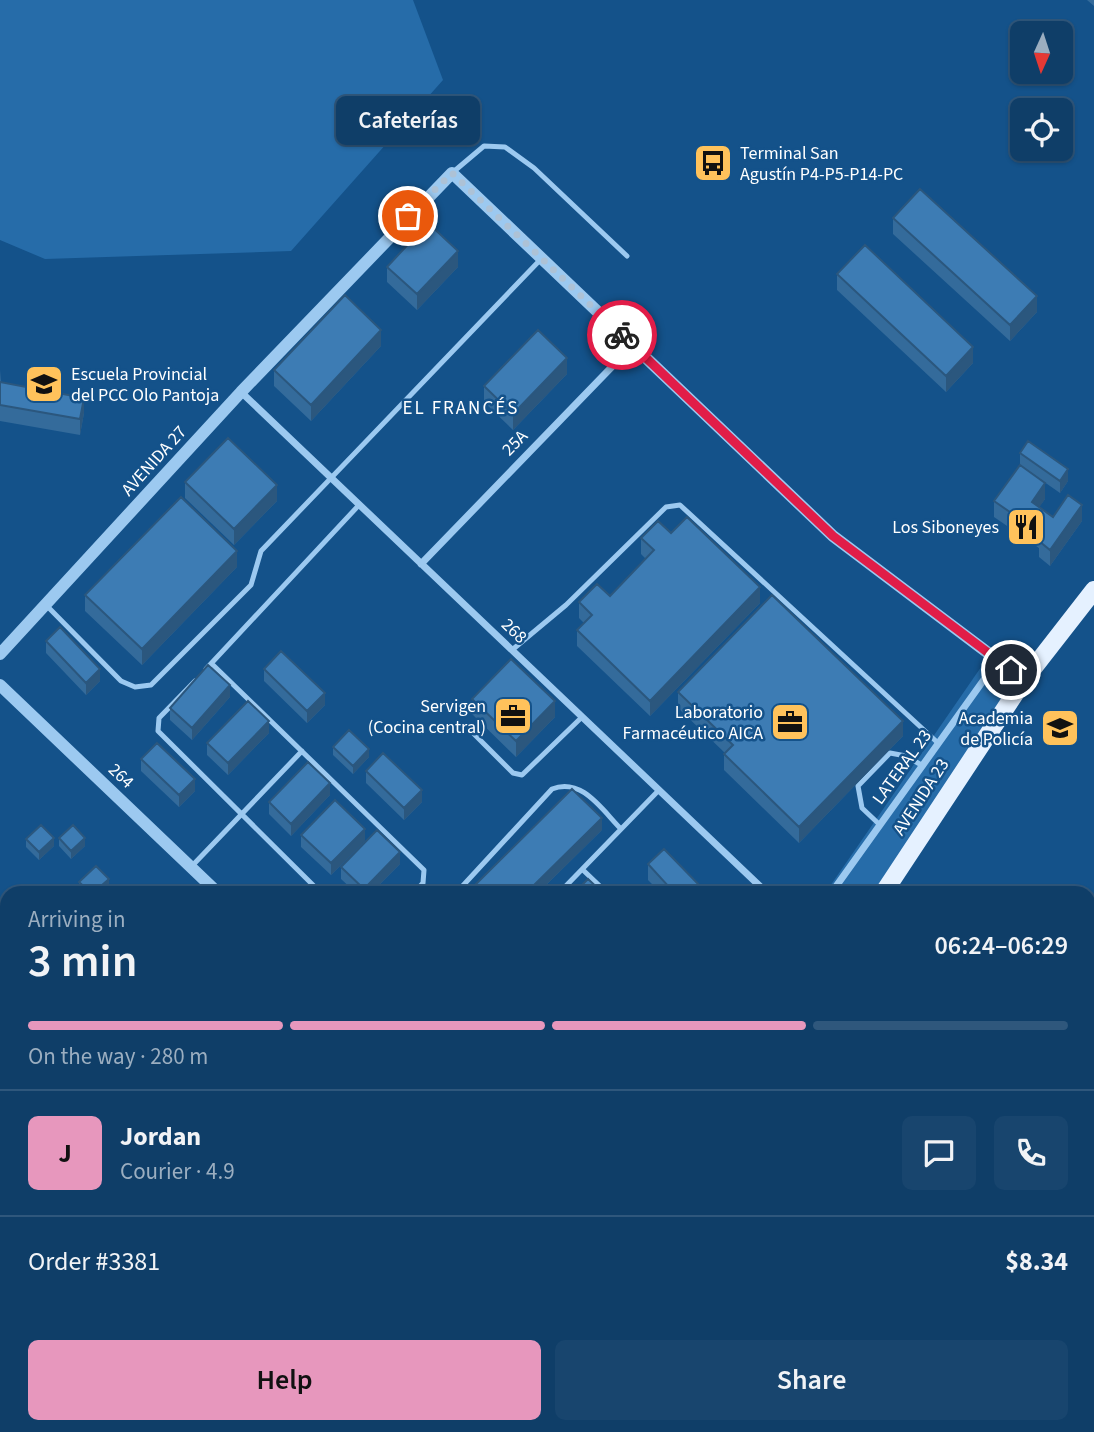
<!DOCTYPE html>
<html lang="en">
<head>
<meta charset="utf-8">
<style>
  :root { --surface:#0f3e68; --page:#18456e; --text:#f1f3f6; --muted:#9baec0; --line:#2f577c; --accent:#e797bd }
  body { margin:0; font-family:"Source Sans 3",sans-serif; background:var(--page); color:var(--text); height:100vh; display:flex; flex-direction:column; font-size:26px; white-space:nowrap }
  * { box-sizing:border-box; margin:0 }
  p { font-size:23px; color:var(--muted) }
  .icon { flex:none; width:38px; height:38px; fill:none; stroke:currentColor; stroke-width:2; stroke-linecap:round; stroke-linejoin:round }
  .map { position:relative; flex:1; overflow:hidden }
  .side { position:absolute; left:0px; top:886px; width:1096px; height:548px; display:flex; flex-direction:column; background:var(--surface); border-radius:21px 21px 0 0; box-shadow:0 2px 5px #0004,0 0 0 2px var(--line) }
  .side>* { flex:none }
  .needle { width:46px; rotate:183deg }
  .tools { position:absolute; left:1010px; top:21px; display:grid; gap:14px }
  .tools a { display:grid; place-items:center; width:63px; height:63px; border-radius:10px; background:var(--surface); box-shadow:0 2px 5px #0004,0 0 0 2px var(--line); font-size:35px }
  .pin { position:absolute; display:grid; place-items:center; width:60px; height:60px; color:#fff; margin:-30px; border:4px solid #fff; border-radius:50%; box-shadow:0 2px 7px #0007 }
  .courier { position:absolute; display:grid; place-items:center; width:70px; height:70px; margin:-35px; border:5px solid #e11d48; border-radius:50%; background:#fff; color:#222; box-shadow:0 2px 9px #0007 }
  .bubble { position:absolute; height:49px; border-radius:10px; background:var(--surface); box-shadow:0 2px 5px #0004,0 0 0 2px var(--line); font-size:23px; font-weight:600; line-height:49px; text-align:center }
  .summary em { font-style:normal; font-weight:600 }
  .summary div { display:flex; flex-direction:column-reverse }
  .summary { display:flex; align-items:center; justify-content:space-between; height:119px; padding:0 28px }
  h1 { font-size:46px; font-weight:600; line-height:52px }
  .bar { display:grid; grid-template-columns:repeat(4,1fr); gap:10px 7px; align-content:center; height:84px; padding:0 28px }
  .bar i { height:9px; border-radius:5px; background:var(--line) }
  .bar .on { background:var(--accent) }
  .bar p { grid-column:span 4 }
  .line { display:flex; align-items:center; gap:18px; padding:0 28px; border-top:2px solid var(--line) }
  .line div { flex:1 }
  .round { display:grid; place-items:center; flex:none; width:74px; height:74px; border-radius:10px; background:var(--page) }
  .button { display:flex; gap:14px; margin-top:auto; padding:14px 28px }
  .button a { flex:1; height:80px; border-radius:10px; background:var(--accent); color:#111; font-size:28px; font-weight:600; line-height:80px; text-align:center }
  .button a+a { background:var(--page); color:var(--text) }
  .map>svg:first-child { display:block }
  .green { fill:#266ca9 }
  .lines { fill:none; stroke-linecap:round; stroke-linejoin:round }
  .river { stroke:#3f6c95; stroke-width:23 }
  .service { stroke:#9cc9f0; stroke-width:5 }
  .minor { stroke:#9cc9f0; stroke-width:7 }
  .tertiary { stroke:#9cc9f0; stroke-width:12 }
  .primary { stroke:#e5f1ff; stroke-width:18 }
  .wall { fill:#346b9b }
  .shaded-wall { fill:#2b577e }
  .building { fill:#3d7cb4; stroke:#2b577e; stroke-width:2 }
  .done { stroke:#adc2d6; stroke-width:7; stroke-dasharray:0 12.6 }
  .route { stroke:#e11d48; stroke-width:9 }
  .labels { text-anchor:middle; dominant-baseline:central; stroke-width:5; stroke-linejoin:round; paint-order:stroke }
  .poi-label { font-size:18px; fill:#fff; stroke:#14528a; text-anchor:end }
  .street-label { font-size:18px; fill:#fff; stroke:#14528a }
  .neighbourhood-label { font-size:19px; letter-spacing:2px; fill:#fff; stroke:#14528a }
</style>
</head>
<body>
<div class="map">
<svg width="1094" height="1432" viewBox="0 0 1094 1432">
  <rect width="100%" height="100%" fill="#14528a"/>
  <path class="green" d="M0 0H413L443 80 291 251 45 259 0 240Z
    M988 657 1024 680 880 892H826Z"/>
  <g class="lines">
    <path class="river" d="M0 924 7 930
      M601 1426 604 1432"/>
    <path class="service" d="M452 173 484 146 505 147 534 168 627 256
      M46 605 121 681 135 687 151 685 251 585 261 551 542 258
      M512 650 566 605 666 507 680 505 938 743
      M212 664 424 870 423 883 415 892
      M206 669 359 505
      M195 681 159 718 158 731 320 892
      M471 731 513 773 522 775 582 717
      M880 825 862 808 858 786 890 753 906 756 923 766
      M191 867 302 751
      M583 870 606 892
      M457 892 552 789C582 777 602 810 621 829
      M560 892 659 790
      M1088 1289 1094 1286
      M777 1426 785 1432"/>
    <path class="minor" d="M241 392 766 892
      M421 564 633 345
      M832 892 998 660
      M0 1419 7 1411
      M187 1426 194 1432
      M383 1426 390 1432
      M1059 1426 1063 1432"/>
    <path class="tertiary" d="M0 654 241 392 452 173 833 536 1024 680
      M0 685 217 892"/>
    <path class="primary" d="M884 892 1024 680 1094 590
      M494 1432 498 1426"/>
  </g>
  <path class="wall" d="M1087 0H1094V6Z
    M893 218 1037 312 1010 341 893 234Z
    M387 267H458L417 310 387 282Z
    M837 274 973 363 946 392 837 290Z
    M381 346 311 421 274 386V370Z
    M0 370 1 383 84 413 80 435 0 421Z
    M567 374 513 430 484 402V386Z
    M1020 453 1068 481 1060 493 1020 465Z
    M185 482 277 501 234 545 185 498Z
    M1045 499 1039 507 1053 517 1082 521 1050 566 1039 557V548L994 517V501Z
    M671 533 760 603 650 716 577 646V630L584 623 579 618V602L610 596 646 559 641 554V538Z
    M237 567 142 665 85 611V595Z
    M46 641 100 681 86 695 46 653Z
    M264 669 325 705 307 723 264 681Z
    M678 692 903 736 799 843 724 770V754L725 753 678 708Z
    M230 697 192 740 170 720V708Z
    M472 699 555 717 516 757 472 714Z
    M269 733 228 775 207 755V743Z
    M333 747 369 757 353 774 333 755Z
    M141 759 195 791 179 807 141 771Z
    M366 771 422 802 404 820 366 783Z
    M330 795 291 836 269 814V802Z
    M602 830 539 892H474V886Z
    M301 835 365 841 331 875 301 847Z
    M59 838 85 846 71 859 59 846Z
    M26 839 54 846 39 860 26 847Z
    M400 864 372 892H355L341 879V867Z
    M648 864 703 892H660L648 880Z
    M79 882 109 887 103 892H82L79 890Z
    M7 1317V1353L0 1347V1324Z
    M20 1426H85L91 1432H26Z
    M222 1426H249L243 1432H228Z"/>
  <path class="shaded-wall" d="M458 251V267L417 310V294Z
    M1037 296V312L1010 341V325Z
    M381 330V346L311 421V405Z
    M973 347V363L946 392V376Z
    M567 358V374L513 430V414Z
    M84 398V413L80 435V419Z
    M1068 469V481L1060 493V481Z
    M1045 483V499L1032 518V502Z
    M277 485V501L234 545V529Z
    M1082 505V521L1050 566V550Z
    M237 551V567L142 665V649Z
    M760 587V603L650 716V701Z
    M100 669V681L86 695V683Z
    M230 685V697L192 740V728Z
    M325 693V705L307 723V711Z
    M555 701V717L516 757V741Z
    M269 721V733L228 775V763Z
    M903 721V736L799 843V827Z
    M369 749V757L353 774V766Z
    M195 779V791L179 807V795Z
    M330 783V795L291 836V824Z
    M422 790V802L404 820V808Z
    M602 818V830L539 892H527Z
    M365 829V841L331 875V863Z
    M54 838V846L39 860V852Z
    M85 838V846L71 859V851Z
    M400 852V864L372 892H364V889Z
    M109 879V887L103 892H94Z
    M1094 1228V1244L1088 1250V1234Z
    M7 1354V1370L0 1377V1361Z
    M237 1426H249L243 1432H236V1428Z
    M276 1426H279L278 1432H270Z
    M946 1426H968L960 1432H938Z"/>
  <path class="building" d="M920 189 1037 296 1010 325 893 218Z
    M428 223 458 251 417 294 387 267Z
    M865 245 973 347 946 376 837 274Z
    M345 295 381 330 311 405 274 370Z
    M538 330 567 358 513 414 484 386Z
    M0 382 84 398 80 419 0 405Z
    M228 438 277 485 234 529 185 482Z
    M1028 441 1068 469 1060 481 1020 453Z
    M1020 465 1045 483 1032 502 1053 517 1068 495 1082 505 1050 550 1039 541 1043 535 994 501Z
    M181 497 237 551 142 649 85 595Z
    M687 517 760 587 650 701 577 630 592 615 579 602 597 584 610 596 654 550 641 538 658 521 671 533Z
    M772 595 903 721 799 827 724 754 733 745 678 692Z
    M60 627 100 669 86 683 46 641Z
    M281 651 325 693 307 711 264 669Z
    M511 659 555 701 516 741 472 699Z
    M208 665 230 685 192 728 170 708Z
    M248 701 269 721 228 763 207 743Z
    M349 730 369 749 353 766 333 747Z
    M157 743 195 779 179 795 141 759Z
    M383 753 422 790 404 808 366 771Z
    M308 762 330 783 291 824 269 802Z
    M572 789 602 818 527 892H481L474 886Z
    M335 800 365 829 331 863 301 835Z
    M41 825 54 838 39 852 26 839Z
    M73 825 85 838 71 851 59 838Z
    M377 830 400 852 364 889 341 867Z
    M664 849 703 889 699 892H667L671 889 648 864Z
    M96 866 109 879 94 892H90L79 882Z
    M588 879 602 892H575Z
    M1088 1195 1094 1200V1228L1088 1234Z
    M7 1317V1337L0 1331V1324Z
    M0 1348 7 1354 0 1361Z
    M46 1426H85L91 1432H52Z
    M144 1426H172L174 1428 170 1432H139Z
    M252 1426H276L270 1432H246Z
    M872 1426H946L938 1432H864Z"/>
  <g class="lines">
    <path class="done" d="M408 216 452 173 622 335"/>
    <path class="route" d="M622 335 833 536 1011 670"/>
  </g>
  <defs>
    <symbol id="bus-square" viewBox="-11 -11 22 22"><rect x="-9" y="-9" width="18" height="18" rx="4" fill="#ffc25b" stroke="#14528a"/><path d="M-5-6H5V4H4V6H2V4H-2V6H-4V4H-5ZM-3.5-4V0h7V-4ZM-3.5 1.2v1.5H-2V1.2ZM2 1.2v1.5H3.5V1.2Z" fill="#111"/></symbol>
    <symbol id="university-square" viewBox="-11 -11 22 22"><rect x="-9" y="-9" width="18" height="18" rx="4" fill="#ffc25b" stroke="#14528a"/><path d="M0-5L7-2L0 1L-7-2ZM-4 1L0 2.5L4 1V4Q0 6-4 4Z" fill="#111"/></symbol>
    <symbol id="restaurant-square" viewBox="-11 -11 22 22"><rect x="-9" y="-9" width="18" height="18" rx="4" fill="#ffc25b" stroke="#14528a"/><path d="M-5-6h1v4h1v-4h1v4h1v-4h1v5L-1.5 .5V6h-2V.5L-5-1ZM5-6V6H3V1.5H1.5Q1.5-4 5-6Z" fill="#111"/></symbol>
    <symbol id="office-square" viewBox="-11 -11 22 22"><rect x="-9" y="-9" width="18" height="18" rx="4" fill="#ffc25b" stroke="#14528a"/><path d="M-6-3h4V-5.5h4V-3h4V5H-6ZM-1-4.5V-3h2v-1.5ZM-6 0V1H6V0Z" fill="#111"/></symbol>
  </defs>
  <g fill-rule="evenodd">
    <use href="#bus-square" x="691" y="141" width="44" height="44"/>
    <use href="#university-square" x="22" y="362" width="44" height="44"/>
    <use href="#restaurant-square" x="1004" y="505" width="44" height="44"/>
    <use href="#office-square" x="491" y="694" width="44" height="44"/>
    <use href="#office-square" x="768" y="700" width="44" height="44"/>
    <use href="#university-square" x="1038" y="706" width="44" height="44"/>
  </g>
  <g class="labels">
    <g class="poi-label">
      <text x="740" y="153" text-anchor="start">Terminal San<tspan x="740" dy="21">Agustín P4-P5-P14-PC</tspan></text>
      <text x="71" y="374" text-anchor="start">Escuela Provincial<tspan x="71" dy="21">del PCC Olo Pantoja</tspan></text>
      <text x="999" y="527">Los Siboneyes</text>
      <text x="486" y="706">Servigen<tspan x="486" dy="21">(Cocina central)</tspan></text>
      <text x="763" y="712">Laboratorio<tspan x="763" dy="21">Farmacéutico AICA</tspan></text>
      <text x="1033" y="718">Academia<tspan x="1033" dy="21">de Policía</tspan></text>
    </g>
    <g class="street-label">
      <text transform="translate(515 443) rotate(-46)">25A</text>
      <text transform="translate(154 461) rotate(-48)">AVENIDA 27</text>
      <text transform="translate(514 631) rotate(44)">268</text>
      <text transform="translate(902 767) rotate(-54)">LATERAL 23</text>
      <text transform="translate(121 776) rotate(44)">264</text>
      <text transform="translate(921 797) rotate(-57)">AVENIDA 23</text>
    </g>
    <g class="neighbourhood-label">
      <text x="461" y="408">EL FRANCÉS</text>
    </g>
  </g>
</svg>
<div class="tools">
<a><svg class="needle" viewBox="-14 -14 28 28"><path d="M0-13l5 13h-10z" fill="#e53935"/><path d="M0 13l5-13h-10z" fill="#9baec0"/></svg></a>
<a><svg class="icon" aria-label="locate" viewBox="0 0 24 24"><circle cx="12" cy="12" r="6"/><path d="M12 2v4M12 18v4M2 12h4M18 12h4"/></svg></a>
</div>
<div class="pin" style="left:408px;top:216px;background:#ea580c"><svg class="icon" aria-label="bag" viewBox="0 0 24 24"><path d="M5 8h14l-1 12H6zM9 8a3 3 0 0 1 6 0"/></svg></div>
<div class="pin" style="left:1011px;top:670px;background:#1f2937"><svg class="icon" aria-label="home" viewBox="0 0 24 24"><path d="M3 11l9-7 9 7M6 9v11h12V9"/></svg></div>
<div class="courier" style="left:622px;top:335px"><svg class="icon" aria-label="bike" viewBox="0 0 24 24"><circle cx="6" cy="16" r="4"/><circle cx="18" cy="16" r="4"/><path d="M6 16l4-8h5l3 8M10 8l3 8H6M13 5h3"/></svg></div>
<div class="bubble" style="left:336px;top:96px;width:144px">Cafeterías</div>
<section class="side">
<div class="summary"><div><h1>3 min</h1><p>Arriving in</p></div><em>06:24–06:29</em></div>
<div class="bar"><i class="on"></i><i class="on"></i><i class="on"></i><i></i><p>On the way · 280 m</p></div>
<div class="line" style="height:126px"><b class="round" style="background:var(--accent);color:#111">J</b><div><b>Jordan</b><p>Courier · 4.9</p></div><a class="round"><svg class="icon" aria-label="chat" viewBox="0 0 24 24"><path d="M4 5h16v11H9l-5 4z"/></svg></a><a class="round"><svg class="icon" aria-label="phone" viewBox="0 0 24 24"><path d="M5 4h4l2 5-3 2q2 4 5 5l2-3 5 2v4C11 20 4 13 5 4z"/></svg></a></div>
<div class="line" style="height:91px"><div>Order #3381</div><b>$8.34</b></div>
<div class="button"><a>Help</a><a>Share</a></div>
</section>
</div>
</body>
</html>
